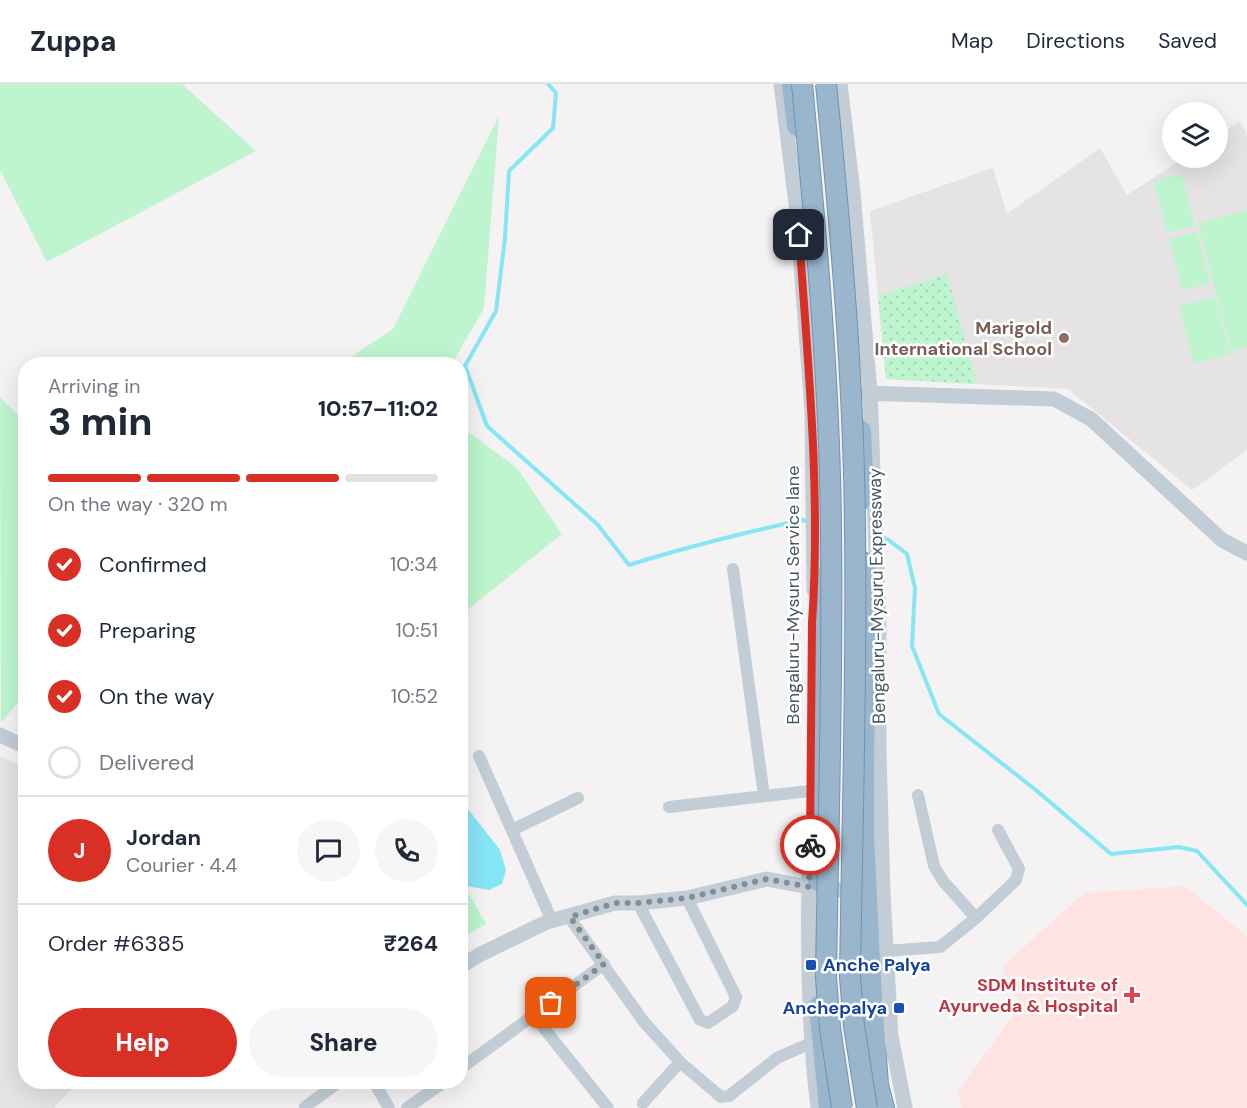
<!DOCTYPE html>
<html lang="en">
<head>
<meta charset="utf-8">
<style>
  :root { --surface:#fff; --page:#f6f6f7; --text:#1f2937; --muted:#747a83; --line:#e0e1e3; --accent:#d93025 }
  body { margin:0; font-family:"DM Sans",sans-serif; background:var(--page); color:var(--text); height:100vh; display:flex; flex-direction:column; font-size:22px; white-space:nowrap }
  * { box-sizing:border-box; margin:0 }
  p { font-size:20px; color:var(--muted) }
  .icon { flex:none; width:33px; height:33px; fill:none; stroke:currentColor; stroke-width:2; stroke-linecap:round; stroke-linejoin:round }
  .map { position:relative; flex:1; overflow:hidden }
  .details { position:absolute; left:18px; top:273px; width:450px; height:732px; display:flex; flex-direction:column; background:var(--surface); border-radius:24px; box-shadow:0 6px 24px #0002 }
  .details>* { flex:none }
  .tools { position:absolute; left:1162px; top:18px; display:grid; gap:12px }
  .tools a { display:grid; place-items:center; width:66px; height:66px; border-radius:50%; background:var(--surface); box-shadow:0 6px 24px #0002; font-size:30px }
  .pin { position:absolute; display:grid; place-items:center; width:51px; height:51px; color:#fff; margin:-26px; border-radius:12px; box-shadow:0 3px 9px #0006 }
  .courier { position:absolute; display:grid; place-items:center; width:60px; height:60px; margin:-30px; border:4px solid #d93025; border-radius:50%; background:#fff; color:#222; box-shadow:0 2px 8px #0007 }
  .overview em { font-style:normal; font-weight:800 }
  .overview div { display:flex; flex-direction:column-reverse }
  .overview { display:flex; align-items:center; justify-content:space-between; height:102px; padding:0 30px }
  h1 { font-size:39px; font-weight:800; line-height:45px }
  .bar { display:grid; grid-template-columns:repeat(4,1fr); gap:9px 6px; align-content:center; height:72px; padding:0 30px }
  .bar i { height:8px; border-radius:4px; background:var(--line) }
  .bar .on { background:var(--accent) }
  .bar p { grid-column:span 4 }
  .line { display:flex; align-items:center; gap:15px; padding:0 30px; border-top:2px solid var(--line) }
  .line div { flex:1 }
  .round { display:grid; place-items:center; flex:none; width:63px; height:63px; border-radius:32px; background:var(--page) }
  ol { padding:0 30px; list-style:none }
  li { display:flex; align-items:center; gap:18px; height:66px }
  li p { margin-inline-start:auto }
  li .icon { padding:6px; border-radius:50%; background:var(--accent); color:#fff; stroke-width:4 }
  li:last-child { color:var(--muted) }
  li i { width:33px; height:33px; border:3px solid var(--line); border-radius:50% }
  .button { display:flex; gap:12px; margin-top:auto; padding:12px 30px }
  .button a { flex:1; height:69px; border-radius:36px; background:var(--accent); color:#fff; font-size:24px; font-weight:800; line-height:69px; text-align:center }
  .button a+a { background:var(--page); color:var(--text) }
  header { display:flex; align-items:center; gap:36px; box-sizing:border-box; height:84px; padding:0 30px; background:var(--surface); border-bottom:2px solid var(--line) }
  header strong { font-size:28px }
  nav { display:flex; gap:33px; margin-inline-start:auto; font-size:21px }
  .map>svg:first-child { display:block }
  .education { fill:#e5e3e4 }
  .medical { fill:#fee3e2 }
  .grass { fill:#bef5cf }
  .garden { fill:url(#garden-dots) }
  .water { fill:#86e6f6 }
  .lines { fill:none; stroke-linecap:round; stroke-linejoin:round }
  .stream { stroke:#86e6f6; stroke-width:4 }
  .trunk-casing { stroke:#7093b1; stroke-width:22 }
  .minor { stroke:#c2cdd5; stroke-width:12 }
  .tertiary { stroke:#c2cdd5; stroke-width:15 }
  .trunk { stroke:#9ab6cc; stroke-width:20 }
  .trunk-bridge-casing { stroke:#7093b1; stroke-width:22; stroke-linecap:butt }
  .trunk-bridge { stroke:#9ab6cc; stroke-width:20 }
  .done { stroke:#848d94; stroke-width:6; stroke-dasharray:0 10.8 }
  .route { stroke:#d93025; stroke-width:8 }
  .education-dot { fill:#8d6e63; stroke:#fff; stroke-width:2 }
  .transit-dot { fill:#1a4fb4; stroke:#fff; stroke-width:2 }
  .health-dot { fill:#e0444e; stroke:#fff; stroke-width:2 }
  .labels { text-anchor:middle; dominant-baseline:central; stroke-width:5; stroke-linejoin:round; paint-order:stroke }
  .education-label { font-size:18px; font-weight:bold; fill:#785e54; stroke:#fff; text-anchor:end }
  .street-label { font-size:18px; fill:#475762; stroke:#fff }
  .transit-label { font-size:18px; font-weight:bold; fill:#164399; stroke:#fff; text-anchor:start }
  .health-label { font-size:18px; font-weight:bold; fill:#be3a42; stroke:#fff; text-anchor:end }
</style>
</head>
<body>
<header>
<strong>Zuppa</strong>
<nav><a>Map</a><a>Directions</a><a>Saved</a></nav>
</header>
<div class="map">
<svg width="1247" height="1024" viewBox="0 0 1247 1024">
  <defs>
    <pattern id="garden-dots" width="8" height="8" patternUnits="userSpaceOnUse" patternTransform="scale(1.5)"><rect width="8" height="8" fill="#bef5cf"/><path d="M2 2h.1M6 6h.1" fill="none" stroke="#a5d4b4" stroke-width="1.8" stroke-linecap="round"/></pattern>
  </defs>
  <rect width="100%" height="100%" fill="#f4f2f2"/>
  <path class="education" d="M1240 37 1247 51V366L1192 406 1068 305 886 295 870 127 993 84 1007 130 1100 64 1127 111 1184 74H1218V51Z
    M0 672 25 684 26 998H78L54 1024H0Z"/>
  <path class="medical" d="M1185 802 1247 852V1024H961L958 1007 1023 918 1009 905 1002 883 1084 809Z"/>
  <path class="grass" d="M0 0H182L256 67 47 178 0 86Z
    M499 32 484 224 454 276 455 280H340L393 245Z
    M1182 90 1195 142 1167 149 1154 97Z
    M1247 126V263L1231 267 1198 139Z
    M1197 147 1210 199 1182 206 1169 155Z
    M1215 213 1230 270 1194 280 1179 222Z
    M0 313 26 339 25 610 1 639Z
    M460 313 467 347 517 384 562 450 461 531Z
    M469 810 486 840 461 854V814Z"/>
  <path class="garden" d="M947 190 977 300 886 295 878 212Z"/>
  <path class="water" d="M461 716 500 766 506 786 502 800 489 806 461 801Z"/>
  <g class="lines">
    <path class="stream" d="M548 0 556 9 553 44 509 87 505 154 496 227 465 282 487 342 598 441 629 481C686 463 743 449 802 436L810 438
      M879 453 887 455 907 470 915 504 912 562 939 630 1037 707 1111 770 1179 763 1197 767 1247 821"/>
    <defs>
      <path id="trunk" d="M792 0 797 42
        M861 347 864 414
        M865 479 864 755 872 916 878 1001 884 1024
        M818 797 822 493
        M819 922 829 1024"/>
    </defs>
    <use href="#trunk" class="trunk-casing"/>
    <path class="minor" d="M733 485 764 712
      M479 672 552 837
      M918 711 934 782 943 797 976 834
      M669 723 818 706
      M512 746 578 714
      M638 819 700 936 708 939 733 922 736 913 687 814
      M569 833 644 938 681 979 721 1013 729 1012 777 974 811 959
      M886 867 940 863 976 834 1016 796 1019 785 998 746
      M534 932 608 1024
      M460 985 604 880
      M374 998 389 1024
      M643 1019 680 978
      M305 1023 339 998
      M407 1024 444 998"/>
    <path class="tertiary" d="M781 0 797 128 812 327 814 506
      M840 0 853 108 870 308 879 543V671L883 810 891 952 905 1024
      M862 309 1054 315 1091 335 1222 456 1247 469
      M0 651 26 663
      M809 781C808 863 808 943 818 1024
      M460 883 479 871 547 838 615 819H638L687 814 767 795 809 803 862 808"/>
    <use href="#trunk" class="trunk"/>
    <defs>
      <path id="trunk-bridge" d="M802 0C816 149 830 299 831 449 833 597 828 746 826 894L830 944 842 1024
        M826 0C841 149 854 298 855 448 857 597 852 745 850 893L854 942 867 1024"/>
    </defs>
    <use href="#trunk-bridge" class="trunk-bridge-casing"/>
    <use href="#trunk-bridge" class="trunk-bridge"/>
  </g>
  <g class="lines">
    <path class="done" d="M551 919 604 880 570 833 615 819H638L687 814 767 795 809 803 810 761"/>
    <path class="route" d="M799 151C808 280 821 410 812 539L810 761"/>
  </g>
  <circle class="education-dot" cx="1064" cy="254" r="6"/>
  <g class="transit-dot">
    <rect x="805" y="875" width="12" height="12" rx="3"/>
    <rect x="893" y="918" width="12" height="12" rx="3"/>
  </g>
  <path class="health-dot" d="M1129 902h6v6h6v6h-6v6h-6v-6h-6v-6h6z"/>
  <g class="labels">
    <g class="education-label">
      <text x="1052" y="244">Marigold<tspan x="1052" dy="21">International School</tspan></text>
    </g>
    <g class="street-label">
      <text transform="translate(793 511) rotate(-90)">Bengaluru-Mysuru Service lane</text>
      <text transform="translate(877 512) rotate(-91)">Bengaluru-Mysuru Expressway</text>
    </g>
    <g class="transit-label">
      <text x="823" y="881">Anche Palya</text>
      <text x="887" y="924" text-anchor="end">Anchepalya</text>
    </g>
    <g class="health-label">
      <text x="1118" y="901">SDM Institute of<tspan x="1118" dy="21">Ayurveda &amp; Hospital</tspan></text>
    </g>
  </g>
</svg>
<div class="tools">
<a><svg class="icon" aria-label="layers" viewBox="0 0 24 24"><path d="M12 4l9 5-9 5-9-5zM3 14l9 5 9-5"/></svg></a>
</div>
<div class="pin" style="left:551px;top:919px;background:#ea580c"><svg class="icon" aria-label="bag" viewBox="0 0 24 24"><path d="M5 8h14l-1 12H6zM9 8a3 3 0 0 1 6 0"/></svg></div>
<div class="pin" style="left:799px;top:151px;background:#1f2937"><svg class="icon" aria-label="home" viewBox="0 0 24 24"><path d="M3 11l9-7 9 7M6 9v11h12V9"/></svg></div>
<div class="courier" style="left:810px;top:761px"><svg class="icon" aria-label="bike" viewBox="0 0 24 24"><circle cx="6" cy="16" r="4"/><circle cx="18" cy="16" r="4"/><path d="M6 16l4-8h5l3 8M10 8l3 8H6M13 5h3"/></svg></div>
<section class="details">
<div class="overview"><div><h1>3 min</h1><p>Arriving in</p></div><em>10:57–11:02</em></div>
<div class="bar"><i class="on"></i><i class="on"></i><i class="on"></i><i></i><p>On the way · 320 m</p></div>
<ol>
<li><svg class="icon" aria-label="check" viewBox="0 0 24 24"><path d="M5 12l5 5 9-10"/></svg>Confirmed<p>10:34</p></li>
<li><svg class="icon" aria-label="check" viewBox="0 0 24 24"><path d="M5 12l5 5 9-10"/></svg>Preparing<p>10:51</p></li>
<li><svg class="icon" aria-label="check" viewBox="0 0 24 24"><path d="M5 12l5 5 9-10"/></svg>On the way<p>10:52</p></li>
<li><i></i>Delivered</li>
</ol>
<div class="line" style="height:108px"><b class="round" style="background:var(--accent);color:#fff">J</b><div><b>Jordan</b><p>Courier · 4.4</p></div><a class="round"><svg class="icon" aria-label="chat" viewBox="0 0 24 24"><path d="M4 5h16v11H9l-5 4z"/></svg></a><a class="round"><svg class="icon" aria-label="phone" viewBox="0 0 24 24"><path d="M5 4h4l2 5-3 2q2 4 5 5l2-3 5 2v4C11 20 4 13 5 4z"/></svg></a></div>
<div class="line" style="height:78px"><div>Order #6385</div><b>₹264</b></div>
<div class="button"><a>Help</a><a>Share</a></div>
</section>
</div>
</body>
</html>
